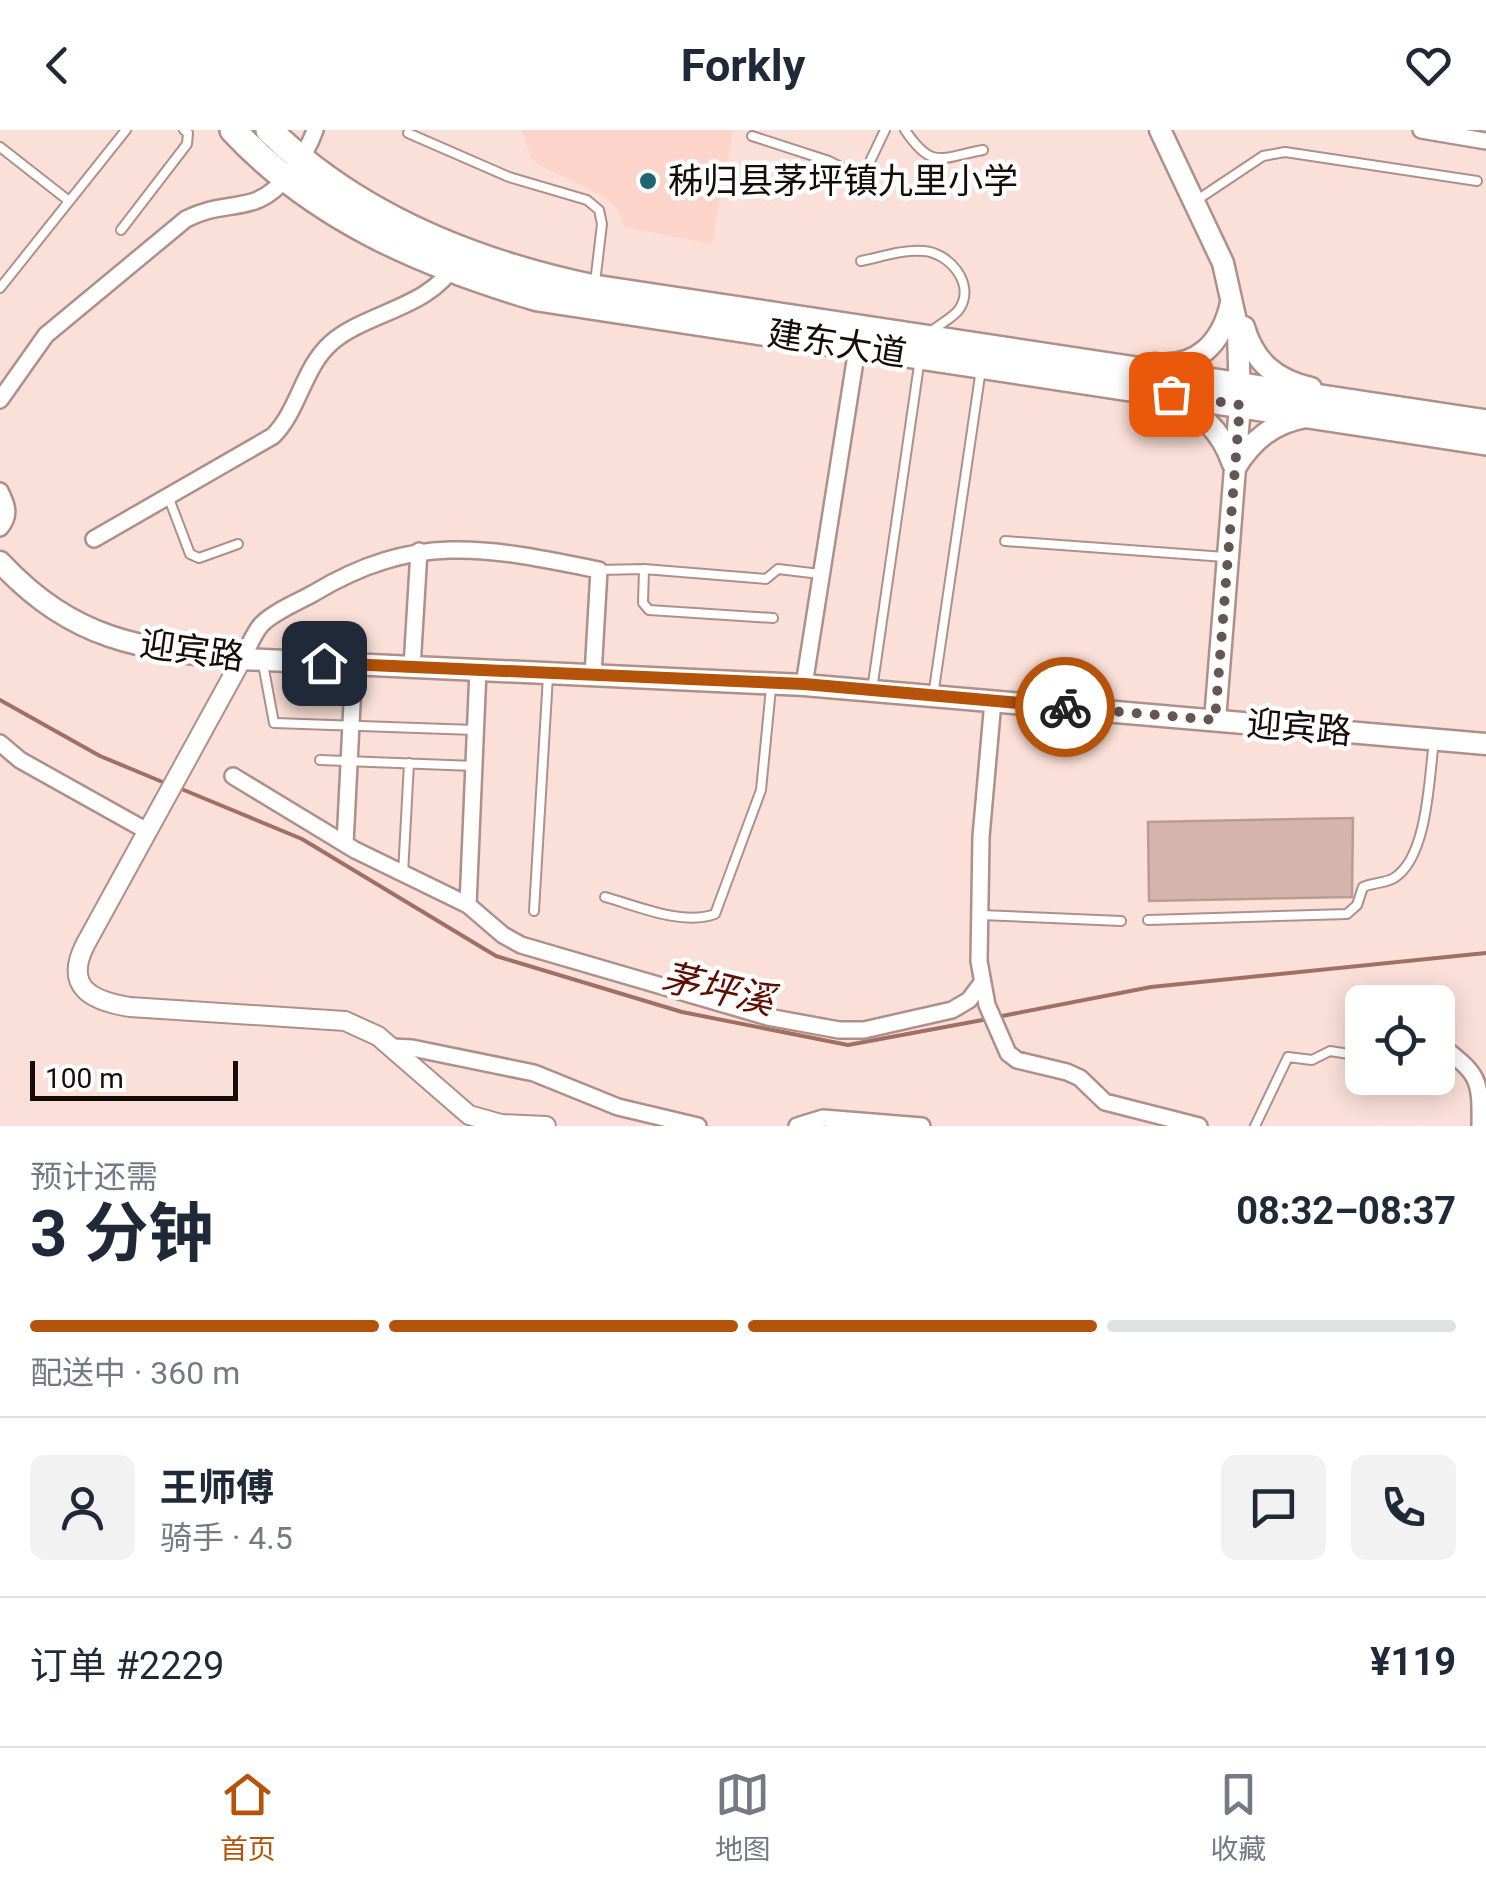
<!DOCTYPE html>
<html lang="zh">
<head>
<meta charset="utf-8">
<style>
  :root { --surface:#fff; --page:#f2f2f3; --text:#1f2937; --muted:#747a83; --line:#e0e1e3; --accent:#b45309 }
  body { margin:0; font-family:Roboto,"Noto Sans SC",sans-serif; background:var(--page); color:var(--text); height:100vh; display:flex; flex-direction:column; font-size:38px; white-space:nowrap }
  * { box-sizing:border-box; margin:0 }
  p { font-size:32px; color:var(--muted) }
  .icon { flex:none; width:55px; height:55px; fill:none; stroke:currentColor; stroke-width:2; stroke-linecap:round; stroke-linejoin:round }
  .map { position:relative; height:996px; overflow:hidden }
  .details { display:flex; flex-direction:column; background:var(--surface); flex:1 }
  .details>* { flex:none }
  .buttons { position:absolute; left:1345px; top:855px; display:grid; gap:20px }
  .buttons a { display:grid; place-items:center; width:110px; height:110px; border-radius:15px; background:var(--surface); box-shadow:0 5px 25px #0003; font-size:50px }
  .scale { position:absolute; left:30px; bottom:25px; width:208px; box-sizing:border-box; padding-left:10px; border:5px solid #160c09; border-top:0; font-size:28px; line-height:35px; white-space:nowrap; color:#160c09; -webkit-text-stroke:8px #fff; paint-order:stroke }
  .pin { position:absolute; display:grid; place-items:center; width:85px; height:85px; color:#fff; margin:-42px; border-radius:20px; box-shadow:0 5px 15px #0006 }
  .courier { position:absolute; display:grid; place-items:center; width:100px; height:100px; margin:-50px; border:8px solid #b45309; border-radius:50%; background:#fff; color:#222; box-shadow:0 2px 12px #0007 }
  .summary em { font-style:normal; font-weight:700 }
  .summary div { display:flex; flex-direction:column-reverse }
  .summary { display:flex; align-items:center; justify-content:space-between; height:170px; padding:0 30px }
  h1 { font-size:65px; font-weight:700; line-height:75px }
  .bar { display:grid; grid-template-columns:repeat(4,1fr); gap:15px 10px; align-content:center; height:120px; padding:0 30px }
  .bar i { height:12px; border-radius:8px; background:var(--line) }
  .bar .selected { background:var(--accent) }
  .bar p { grid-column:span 4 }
  .line { display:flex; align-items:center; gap:25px; padding:0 30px; border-top:2px solid var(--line) }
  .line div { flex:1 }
  .round { display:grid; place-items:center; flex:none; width:105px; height:105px; border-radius:15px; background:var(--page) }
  header { display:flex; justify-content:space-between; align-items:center; height:130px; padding:0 30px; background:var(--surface); font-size:45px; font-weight:700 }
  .dock { display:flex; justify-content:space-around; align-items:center; height:140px; border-top:2px solid var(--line); background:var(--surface); font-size:28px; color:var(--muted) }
  .dock a { display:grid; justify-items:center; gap:5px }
  .dock .selected { color:var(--accent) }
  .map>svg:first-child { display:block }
  .built { fill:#fdd4ca }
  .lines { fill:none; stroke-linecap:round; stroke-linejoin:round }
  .stream { stroke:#a16f63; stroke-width:4 }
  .building { fill:#d4b4ac; stroke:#bb9b94; stroke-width:2.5 }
  .service-casing { stroke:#af9089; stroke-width:12 }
  .minor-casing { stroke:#af9089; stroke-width:20 }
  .tertiary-casing { stroke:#af9089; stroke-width:22 }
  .secondary-casing { stroke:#af9089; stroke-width:25 }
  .trunk-casing { stroke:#af9089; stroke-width:30 }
  .service { stroke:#fff; stroke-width:8 }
  .minor { stroke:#fff; stroke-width:15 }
  .tertiary { stroke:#fff; stroke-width:18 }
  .secondary { stroke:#fff; stroke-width:20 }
  .trunk { stroke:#fff; stroke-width:25 }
  .done { stroke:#665652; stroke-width:10; stroke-dasharray:0 18 }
  .route { stroke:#b45309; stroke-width:12 }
  .poi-dot { fill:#1e6674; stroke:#fff; stroke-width:4 }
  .labels { text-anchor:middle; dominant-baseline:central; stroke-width:9; stroke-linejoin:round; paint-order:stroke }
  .poi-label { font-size:35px; fill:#160c09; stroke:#fff; text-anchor:start }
  .street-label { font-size:35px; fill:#160c09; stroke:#fff }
  .water-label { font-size:38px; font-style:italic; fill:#5e0d00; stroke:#fff }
</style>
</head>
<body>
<header><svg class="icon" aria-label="back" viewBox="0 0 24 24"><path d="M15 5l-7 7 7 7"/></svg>Forkly<svg class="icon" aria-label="heart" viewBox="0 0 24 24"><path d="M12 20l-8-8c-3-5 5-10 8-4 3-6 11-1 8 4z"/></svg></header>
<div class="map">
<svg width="1486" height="996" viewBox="0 0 1486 996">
  <rect width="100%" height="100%" fill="#fbe0d9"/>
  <path class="built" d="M522 0H733L712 114 624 97 617 78 606 68 537 34 531 28Z"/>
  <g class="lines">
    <path class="stream" d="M0 570 100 626 165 653
      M179 658 302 709 496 826 682 882 848 915 988 889
      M997 887 1151 857 1486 823"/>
  </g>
  <path class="building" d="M1353 688 1352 767 1149 771 1148 692Z"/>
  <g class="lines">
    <defs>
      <path id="service" d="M905 0C932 40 940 28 983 20
        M408 3 509 47 587 70 599 80 602 94 595 153
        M752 6 829 31 859 46 865 42 885 0
        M0 17 69 71
        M1197 70 1263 26 1285 22 1477 51
        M121 100 187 14 188 3 184 0
        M861 131C881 127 904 119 924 121 949 123 975 153 960 178 955 187 938 195 929 203
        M0 158 126 0
        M168 366 190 424 199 428 238 414
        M1005 411 1225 427
        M644 439 643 473 649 480 773 488
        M599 440 644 439 766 449 778 439 820 444
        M263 534 274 593 475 600
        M872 560 920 228
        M933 566 981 239
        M320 630 474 636
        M403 744 409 633
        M605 767C637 776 683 796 715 784L761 660 771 558
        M534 781 548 546
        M981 785 1121 791
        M1148 790 1347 784 1357 775 1363 757C1372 753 1386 753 1394 748 1428 727 1429 647 1434 611
        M1255 996 1288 927 1312 930 1330 921 1362 926"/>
      <path id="minor" d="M1421 0 1486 11
        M0 270 46 205 186 89C214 75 230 79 255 71 282 61 306 26 315 0
        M0 361C7 375 11 385 0 398
        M94 409 273 306C299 280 303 238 331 213 366 182 431 178 455 133
        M242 529C248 519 253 504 261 495 273 482 298 472 314 463 417 401 489 418 599 440L593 545
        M412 537 419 421
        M804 555 858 212
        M993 571 981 707 979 831 987 875 1008 923 1017 930 1067 942 1080 948 1105 972 1199 996
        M0 613 20 630 147 701
        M233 646 355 720 468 775 503 805 521 815 768 887 839 900H864L952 880 969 870 981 854
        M345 714 354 534
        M468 775 478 540
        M1438 913C1477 944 1481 945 1480 996
        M392 917 412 918 534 943 618 977 698 996
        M797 996 823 988 922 996"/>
      <path id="tertiary" d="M242 529 85 815C64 857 91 871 130 877L345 891 378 906 469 985 501 994 546 996"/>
      <path id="secondary" d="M1160 0 1223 133 1238 200 1240 275 1215 590
        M1244 197C1254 232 1276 250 1311 258
        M1154 234C1197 239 1222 213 1231 173
        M1166 272C1201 280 1221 300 1233 334
        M1235 338C1252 310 1273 293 1306 287
        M0 432C74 511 140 519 242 529L804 555 1486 614"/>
      <path id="trunk" d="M233 0C316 89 423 134 538 168L1486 312
        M269 0C358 87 474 133 594 158L1486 293"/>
    </defs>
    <use href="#service" class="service-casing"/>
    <use href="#minor" class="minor-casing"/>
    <use href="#tertiary" class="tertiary-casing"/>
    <use href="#secondary" class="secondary-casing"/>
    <use href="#trunk" class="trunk-casing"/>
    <use href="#service" class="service"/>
    <use href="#minor" class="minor"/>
    <use href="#tertiary" class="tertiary"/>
    <use href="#secondary" class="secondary"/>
    <use href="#trunk" class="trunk"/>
  </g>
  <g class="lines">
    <path class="done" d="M1065 577 1215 590 1240 275 1171 264"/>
    <path class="route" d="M324 533 804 554 1065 577"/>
  </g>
  <circle class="poi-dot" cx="648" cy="51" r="10"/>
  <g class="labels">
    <g class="poi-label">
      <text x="668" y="51">秭归县茅坪镇九里小学</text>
    </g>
    <g class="street-label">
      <text transform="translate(837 214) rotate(9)">建东大道</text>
      <text transform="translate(192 521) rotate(8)">迎宾路</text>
      <text transform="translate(1299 598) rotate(5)">迎宾路</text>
    </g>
    <g class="water-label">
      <text transform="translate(718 859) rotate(13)">茅坪溪</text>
    </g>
  </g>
</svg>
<div class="buttons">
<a><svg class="icon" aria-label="locate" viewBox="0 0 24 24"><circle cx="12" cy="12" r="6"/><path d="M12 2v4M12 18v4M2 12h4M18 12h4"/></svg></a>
</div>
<div class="scale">100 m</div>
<div class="pin" style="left:1171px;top:264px;background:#ea580c"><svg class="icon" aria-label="bag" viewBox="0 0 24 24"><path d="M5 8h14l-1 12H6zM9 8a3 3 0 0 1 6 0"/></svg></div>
<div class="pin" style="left:324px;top:533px;background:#1f2937"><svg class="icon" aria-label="home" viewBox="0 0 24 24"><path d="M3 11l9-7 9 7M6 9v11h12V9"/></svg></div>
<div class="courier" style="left:1065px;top:577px"><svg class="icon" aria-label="bike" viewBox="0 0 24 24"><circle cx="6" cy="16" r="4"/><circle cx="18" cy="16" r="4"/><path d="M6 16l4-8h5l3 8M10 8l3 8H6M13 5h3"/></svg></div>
</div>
<section class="details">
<div class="summary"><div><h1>3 分钟</h1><p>预计还需</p></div><em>08:32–08:37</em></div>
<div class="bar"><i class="selected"></i><i class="selected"></i><i class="selected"></i><i></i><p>配送中 · 360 m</p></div>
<div class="line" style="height:180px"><a class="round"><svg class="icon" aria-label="person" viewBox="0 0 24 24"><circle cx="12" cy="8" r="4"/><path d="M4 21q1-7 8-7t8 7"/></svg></a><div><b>王师傅</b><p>骑手 · 4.5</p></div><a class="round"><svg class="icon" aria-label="chat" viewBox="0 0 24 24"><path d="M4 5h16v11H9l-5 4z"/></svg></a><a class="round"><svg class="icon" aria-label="phone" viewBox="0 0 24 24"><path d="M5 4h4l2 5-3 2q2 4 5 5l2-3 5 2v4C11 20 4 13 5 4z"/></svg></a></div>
<div class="line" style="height:130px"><div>订单 #2229</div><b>¥119</b></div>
</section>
<nav class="dock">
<a class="selected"><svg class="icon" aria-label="home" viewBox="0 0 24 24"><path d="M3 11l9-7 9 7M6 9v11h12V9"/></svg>首页</a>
<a><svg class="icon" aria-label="map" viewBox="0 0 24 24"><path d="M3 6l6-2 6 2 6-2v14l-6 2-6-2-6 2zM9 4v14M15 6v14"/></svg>地图</a>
<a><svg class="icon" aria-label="saved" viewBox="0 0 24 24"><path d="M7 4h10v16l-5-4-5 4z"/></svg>收藏</a>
</nav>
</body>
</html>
